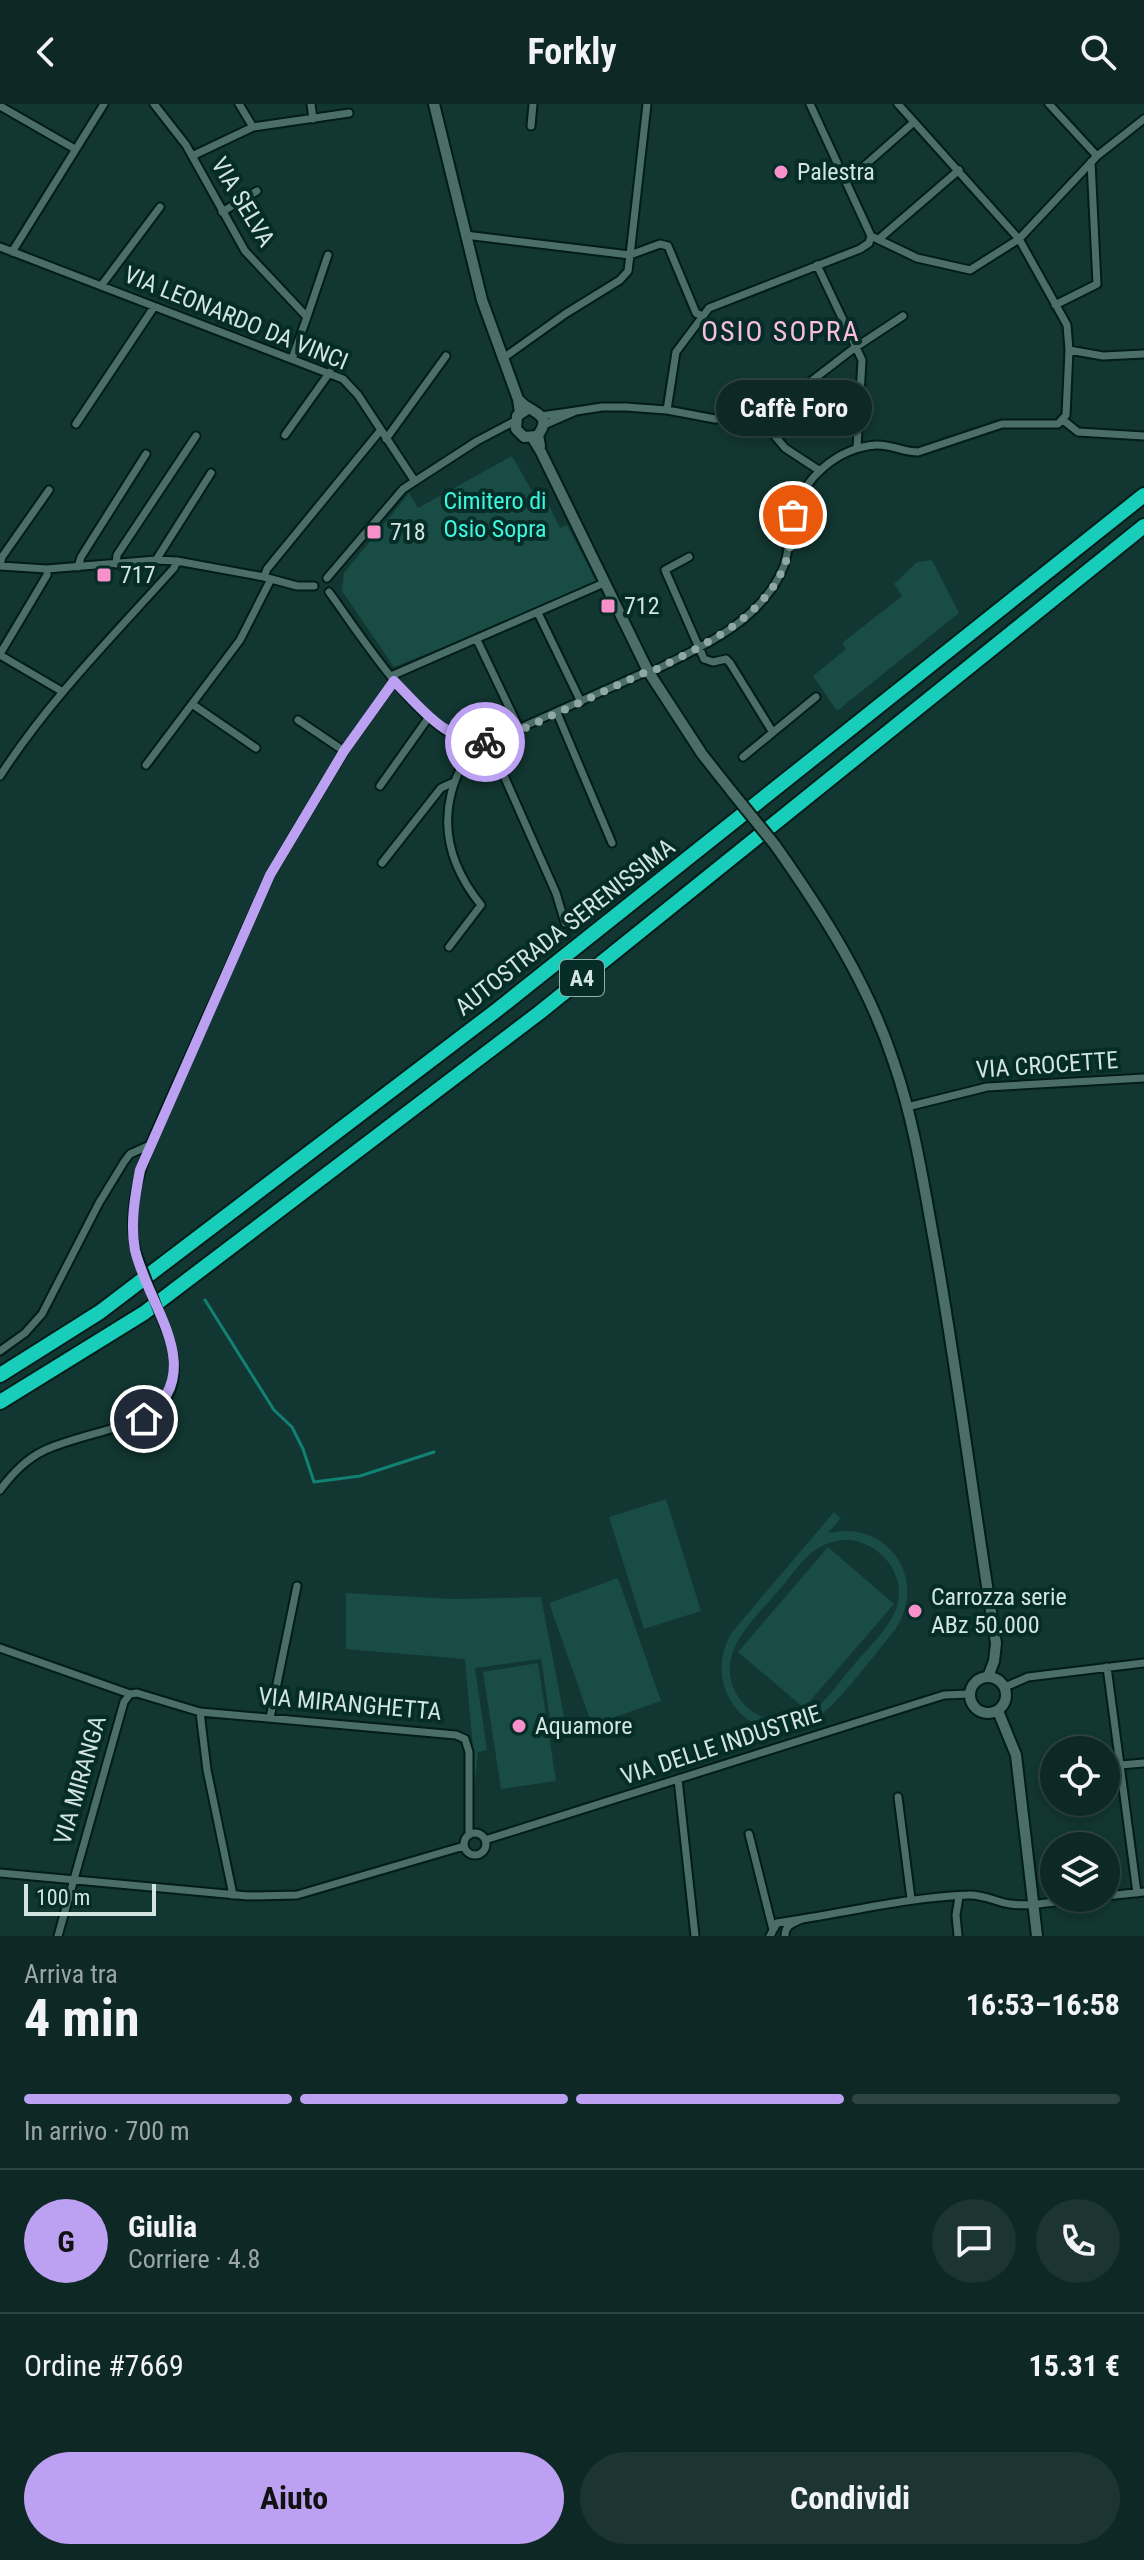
<!DOCTYPE html>
<html lang="it">
<head>
<meta charset="utf-8">
<style>
  :root { --surface:#0e2825; --page:#1c3432; --text:#f1f3f6; --muted:#9ba6a7; --line:#2e4442; --accent:#bca0f2 }
  body { margin:0; font-family:"Roboto Condensed",sans-serif; background:var(--page); color:var(--text); height:100vh; display:flex; flex-direction:column; font-size:30px; white-space:nowrap }
  * { box-sizing:border-box; margin:0 }
  p { font-size:26px; color:var(--muted) }
  .icon { flex:none; width:44px; height:44px; fill:none; stroke:currentColor; stroke-width:2; stroke-linecap:round; stroke-linejoin:round }
  .map { position:relative; height:1832px; overflow:hidden }
  .sheet { display:flex; flex-direction:column; background:var(--surface); flex:1 }
  .sheet>* { flex:none }
  .controls { position:absolute; left:1040px; top:1632px; display:grid; gap:16px }
  .controls a { display:grid; place-items:center; width:80px; height:80px; border-radius:50%; background:var(--surface); box-shadow:0 4px 12px #0003,0 0 0 2px var(--line); font-size:40px }
  .scale { position:absolute; left:24px; bottom:20px; width:132px; box-sizing:border-box; padding-left:8px; border:4px solid #d2e5e1; border-top:0; font-size:22px; line-height:28px; white-space:nowrap; color:#d2e5e1; -webkit-text-stroke:6px #062c27; paint-order:stroke }
  .pin { position:absolute; display:grid; place-items:center; width:68px; height:68px; color:#fff; margin:-34px; border:4px solid #fff; border-radius:50%; box-shadow:0 2px 8px #0007 }
  .courier { position:absolute; display:grid; place-items:center; width:80px; height:80px; margin:-40px; border:6px solid #bca0f2; border-radius:50%; background:#fff; color:#222; box-shadow:0 2px 10px #0007 }
  .bubble { position:absolute; height:56px; border-radius:28px; background:var(--surface); box-shadow:0 4px 12px #0003,0 0 0 2px var(--line); font-size:26px; font-weight:700; line-height:56px; text-align:center }
  .head em { font-style:normal; font-weight:700 }
  .head div { display:flex; flex-direction:column-reverse }
  .head { display:flex; align-items:center; justify-content:space-between; height:136px; padding:0 24px }
  h1 { font-size:52px; font-weight:700; line-height:60px }
  .bar { display:grid; grid-template-columns:repeat(4,1fr); gap:12px 8px; align-content:center; height:96px; padding:0 24px }
  .bar i { height:10px; border-radius:6px; background:var(--line) }
  .bar .on { background:var(--accent) }
  .bar p { grid-column:span 4 }
  .line { display:flex; align-items:center; gap:20px; padding:0 24px; border-top:2px solid var(--line) }
  .line div { flex:1 }
  .round { display:grid; place-items:center; flex:none; width:84px; height:84px; border-radius:42px; background:var(--page) }
  .button { display:flex; gap:16px; margin-top:auto; padding:16px 24px }
  .button a { flex:1; height:92px; border-radius:48px; background:var(--accent); color:#111; font-size:32px; font-weight:700; line-height:92px; text-align:center }
  .button a+a { background:var(--page); color:var(--text) }
  header { display:flex; justify-content:space-between; align-items:center; height:104px; padding:0 24px; background:var(--surface); font-size:36px; font-weight:700 }
  .map>svg:first-child { display:block }
  .green { fill:#184c44; fill-rule:evenodd }
  .lines { fill:none; stroke-linecap:round; stroke-linejoin:round }
  .stream { stroke:#118173; stroke-width:3 }
  .street-casing { stroke:#021c18; stroke-width:11 }
  .secondary-casing { stroke:#021c18; stroke-width:14 }
  .highway-casing { stroke:#021c18; stroke-width:18 }
  .street { stroke:#4b6f68; stroke-width:7 }
  .secondary { stroke:#4b6f68; stroke-width:10 }
  .highway { stroke:#18cdb9; stroke-width:14 }
  .street-bridge-casing { stroke:#021c18; stroke-width:11; stroke-linecap:butt }
  .secondary-bridge-casing { stroke:#021c18; stroke-width:14; stroke-linecap:butt }
  .street-bridge { stroke:#4b6f68; stroke-width:7 }
  .secondary-bridge { stroke:#4b6f68; stroke-width:10 }
  .done { stroke:#8fa8a3; stroke-width:8; stroke-dasharray:0 14.4 }
  .route { stroke:#bca0f2; stroke-width:10 }
  .poi-dot { fill:#f890cb; stroke:#062c27; stroke-width:3 }
  .labels { text-anchor:middle; dominant-baseline:central; stroke-width:8; stroke-linejoin:round; paint-order:stroke }
  .shield { fill:#062c27; stroke:#95aea9; stroke-width:2 }
  .shield-label { font-size:22px; font-weight:bold; fill:#d2e5e1 }
  .poi-label { font-size:24px; fill:#d2e5e1; stroke:#062c27; text-anchor:start }
  .street-label { font-size:24px; fill:#d2e5e1; stroke:#062c27 }
  .park-label { font-size:24px; fill:#3df7df; stroke:#062c27 }
  .quarter-label { font-size:28px; letter-spacing:2px; fill:#f9bddd; stroke:#062c27 }
</style>
</head>
<body>
<header><svg class="icon" aria-label="back" viewBox="0 0 24 24"><path d="M15 5l-7 7 7 7"/></svg>Forkly<svg class="icon" aria-label="search" viewBox="0 0 24 24"><circle cx="10" cy="10" r="6"/><path d="M15 15l6 6"/></svg></header>
<div class="map">
<svg width="1144" height="1832" viewBox="0 0 1144 1832">
  <rect width="100%" height="100%" fill="#123631"/>
  <path class="green" d="M512 352 536 394 544 391 560 424 567 421 597 479 479 532 476 530 394 563 342 487 344 469 409 389 418 404Z
    M932 456 959 509 837 607 813 572 846 545 842 539 902 492 894 480 917 458Z
    M666 1395 701 1507 644 1525 609 1413Z
    M834 1408 841 1414 828 1429C888 1415 929 1475 895 1526 874 1550 834 1608 807 1620 747 1646 699 1579 733 1527ZM851 1436C886 1442 911 1478 893 1512 883 1531 864 1548 851 1564 838 1579 826 1599 809 1609 797 1616 782 1619 768 1615 755 1611 743 1602 736 1589 714 1548 756 1514 780 1485 792 1471 804 1451 822 1442 831 1437 841 1436 851 1436Z
    M828 1443 894 1500 804 1604 738 1548Z
    M618 1474 661 1597 592 1621 549 1499Z
    M346 1489 454 1495 541 1493 568 1633 553 1635 541 1555 475 1564 487 1646 478 1648 475 1681C474 1639 468 1598 465 1555L346 1545Z
    M538 1559 556 1677 501 1685 483 1568Z"/>
  <g class="lines">
    <path class="stream" d="M205 1196 274 1306 292 1323 303 1345 314 1378 360 1372 434 1348"/>
    <defs>
      <path id="street" d="M154 0 186 41 245 147 307 213 292 255
        M239 0 253 23
        M311 0 313 15
        M647 0 630 151 660 140 668 142 696 209 702 212
        M810 0 871 132 917 154 970 166 1019 135 1097 52 1144 15
        M898 0 1019 135 1067 221 1069 246 1103 252 1144 250
        M1049 0 1097 52
        M0 2 75 45
        M531 22 533 0
        M192 52 253 23 349 9
        M846 78 914 18
        M222 108 257 87
        M465 131 630 151 628 167 620 176 565 210 502 255
        M879 135 959 66
        M0 143 343 275 358 291 414 376
        M12 148 104 0
        M817 161 862 256 857 343
        M101 182 160 103
        M1055 201 1097 180 1091 58
        M307 213 328 151
        M667 306 676 248 709 204 860 145 869 139 871 132
        M576 307 602 303H626L667 306 715 315H755L788 295 853 245 903 212
        M541 312 576 307 544 321
        M759 313 785 344 820 367
        M1063 316 1078 328 1144 332
        M76 320 154 203
        M285 331 330 268
        M386 335 446 252
        M689 453 665 466 704 555 713 558 726 555 730 559 772 627
        M156 456 211 369
        M116 460 117 451 196 332
        M0 461 2 453 49 386
        M0 462 47 465 156 456 177 457 264 473 297 482H314
        M78 463 81 453 146 350
        M264 473 267 465 380 327
        M327 474 403 385 477 337 515 317
        M329 488C358 527 421 629 471 638 476 639 483 638 489 638L648 567 655 566C701 543 755 520 780 471 790 452 788 432 793 412 803 374 837 344 876 341 890 340 903 348 918 348L1002 320H1058L1066 311 1069 246
        M538 509 581 598
        M477 536 520 626
        M0 550 47 471V465
        M0 551 63 588
        M391 572 604 479
        M192 600 256 644
        M557 609 612 739
        M298 616 344 647
        M489 638 556 789 565 819
        M743 653 816 593
        M146 661 240 536 271 475
        M0 672C49 596 114 531 174 464L177 457
        M380 682 429 613
        M382 759 441 684 452 679
        M449 843 481 801C438 748 437 693 476 638
        M907 1003 987 983 1144 974
        M139 1155C123 1115 139 1069 154 1031L270 771 344 647 394 577
        M0 1247 25 1229 42 1210 99 1099 124 1058 130 1050 150 1041
        M0 1386C13 1369 26 1355 45 1346 113 1316 210 1326 162 1216
        M0 1544 130 1590
        M1107 1563 1137 1789
        M1005 1583 1028 1573 1144 1559
        M200 1608 207 1666 233 1791
        M270 1614 297 1482
        M1120 1661 1144 1659
        M678 1675 695 1832
        M898 1693 911 1795
        M464 1740a11 11 0 1 1 22 0a11 11 0 1 1-22 0Z
        M749 1730 773 1826
        M485 1736 944 1591 970 1590
        M0 1769 248 1792 297 1791 464 1742
        M1106 1792 1144 1788
        M802 1815C858 1806 913 1793 968 1791 983 1790 996 1798 1010 1800 1034 1803 1061 1796 1084 1794
        M58 1832 124 1598 130 1590 137 1589 200 1608 456 1631 465 1635 469 1648V1731
        M770 1832 777 1819 802 1815C793 1819 785 1821 785 1832
        M958 1832 956 1811 959 1793"/>
      <path id="secondary" d="M434 0 482 196 518 295 520 309
        M520 297C530 309 554 309 538 331L540 342
        M526 306 517 312 516 325 524 333 537 332
        M532 333 541 348 648 567 702 650 732 688
        M775 741C823 809 868 879 894 959 914 1017 923 1077 934 1137 958 1270 974 1405 996 1539L994 1557 988 1573
        M970 1591a18 18 0 1 1 36 0a18 18 0 1 1-36 0Z
        M998 1607 1016 1651 1037 1832"/>
      <path id="highway" d="M0 1271 100 1208 497 906 1144 391
        M0 1298 144 1209 539 909 1144 422"/>
    </defs>
    <use href="#street" class="street-casing"/>
    <use href="#secondary" class="secondary-casing"/>
    <use href="#highway" class="highway-casing"/>
    <use href="#street" class="street"/>
    <use href="#secondary" class="secondary"/>
    <use href="#highway" class="highway"/>
    <defs>
      <path id="street-bridge" d="M139 1155 162 1216"/>
      <path id="secondary-bridge" d="M732 688 775 741"/>
    </defs>
    <use href="#street-bridge" class="street-bridge-casing"/>
    <use href="#secondary-bridge" class="secondary-bridge-casing"/>
    <use href="#street-bridge" class="street-bridge"/>
    <use href="#secondary-bridge" class="secondary-bridge"/>
  </g>
  <g class="lines">
    <path class="done" d="M485 638 523 625 648 567 655 566C707 539 774 510 789 447 792 436 792 423 793 411"/>
    <path class="route" d="M144 1315C210 1266 148 1203 135 1146 130 1120 135 1092 140 1066L270 771 344 647 394 577C420 603 445 637 485 638"/>
  </g>
  <g class="poi-dot">
    <circle cx="781" cy="68" r="8"/>
    <rect x="366" y="420" width="16" height="16" rx="4"/>
    <rect x="96" y="463" width="16" height="16" rx="4"/>
    <rect x="600" y="494" width="16" height="16" rx="4"/>
    <circle cx="915" cy="1507" r="8"/>
    <circle cx="519" cy="1622" r="8"/>
  </g>
  <g class="labels">
    <rect class="shield" x="560" y="856" width="44" height="36" rx="6"/>
    <g class="shield-label">
      <text x="582" y="874">A4</text>
    </g>
    <g class="poi-label">
      <text x="797" y="68">Palestra</text>
      <text x="390" y="428">718</text>
      <text x="120" y="471">717</text>
      <text x="624" y="502">712</text>
      <text x="931" y="1493">Carrozza serie<tspan x="931" dy="28">ABz 50.000</tspan></text>
      <text x="535" y="1622">Aquamore</text>
    </g>
    <g class="street-label">
      <text transform="translate(243 98) rotate(59)">VIA SELVA</text>
      <text transform="translate(236 214) rotate(22)">VIA LEONARDO DA VINCI</text>
      <text transform="translate(565 823) rotate(-38)">AUTOSTRADA SERENISSIMA</text>
      <text transform="translate(1047 961) rotate(-4)">VIA CROCETTE</text>
      <text transform="translate(350 1600) rotate(5)">VIA MIRANGHETTA</text>
      <text transform="translate(721 1641) rotate(-18)">VIA DELLE INDUSTRIE</text>
      <text transform="translate(80 1676) rotate(-74)">VIA MIRANGA</text>
    </g>
    <g class="park-label">
      <text x="495" y="397">Cimitero di<tspan x="495" dy="28">Osio Sopra</tspan></text>
    </g>
    <g class="quarter-label">
      <text x="781" y="227">OSIO SOPRA</text>
    </g>
  </g>
</svg>
<div class="controls">
<a><svg class="icon" aria-label="locate" viewBox="0 0 24 24"><circle cx="12" cy="12" r="6"/><path d="M12 2v4M12 18v4M2 12h4M18 12h4"/></svg></a>
<a><svg class="icon" aria-label="layers" viewBox="0 0 24 24"><path d="M12 4l9 5-9 5-9-5zM3 14l9 5 9-5"/></svg></a>
</div>
<div class="scale">100 m</div>
<div class="pin" style="left:793px;top:411px;background:#ea580c"><svg class="icon" aria-label="bag" viewBox="0 0 24 24"><path d="M5 8h14l-1 12H6zM9 8a3 3 0 0 1 6 0"/></svg></div>
<div class="pin" style="left:144px;top:1315px;background:#1f2937"><svg class="icon" aria-label="home" viewBox="0 0 24 24"><path d="M3 11l9-7 9 7M6 9v11h12V9"/></svg></div>
<div class="courier" style="left:485px;top:638px"><svg class="icon" aria-label="bike" viewBox="0 0 24 24"><circle cx="6" cy="16" r="4"/><circle cx="18" cy="16" r="4"/><path d="M6 16l4-8h5l3 8M10 8l3 8H6M13 5h3"/></svg></div>
<div class="bubble" style="left:716px;top:276px;width:156px">Caffè Foro</div>
</div>
<section class="sheet">
<div class="head"><div><h1>4 min</h1><p>Arriva tra</p></div><em>16:53–16:58</em></div>
<div class="bar"><i class="on"></i><i class="on"></i><i class="on"></i><i></i><p>In arrivo · 700 m</p></div>
<div class="line" style="height:144px"><b class="round" style="background:var(--accent);color:#111">G</b><div><b>Giulia</b><p>Corriere · 4.8</p></div><a class="round"><svg class="icon" aria-label="chat" viewBox="0 0 24 24"><path d="M4 5h16v11H9l-5 4z"/></svg></a><a class="round"><svg class="icon" aria-label="phone" viewBox="0 0 24 24"><path d="M5 4h4l2 5-3 2q2 4 5 5l2-3 5 2v4C11 20 4 13 5 4z"/></svg></a></div>
<div class="line" style="height:104px"><div>Ordine #7669</div><b>15.31 €</b></div>
<div class="button"><a>Aiuto</a><a>Condividi</a></div>
</section>
</body>
</html>
